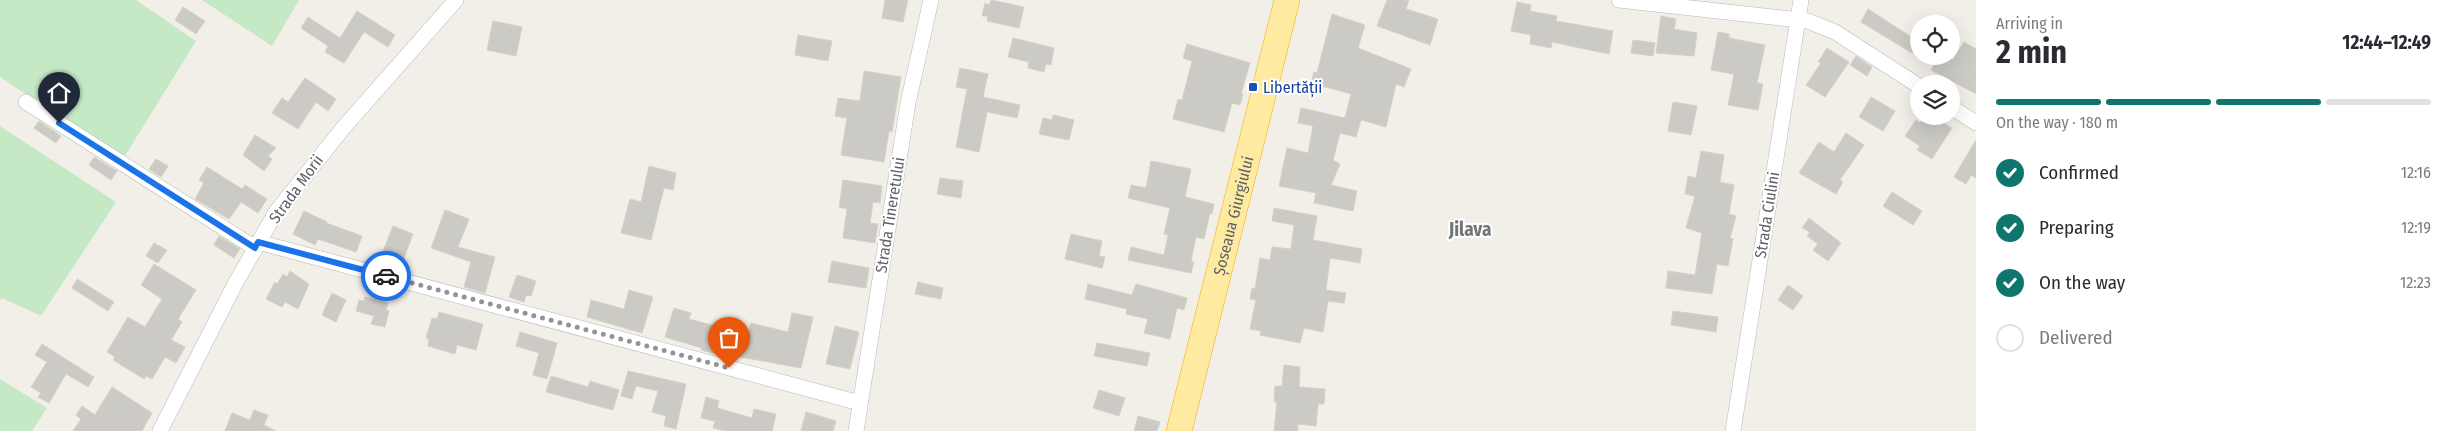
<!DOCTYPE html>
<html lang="en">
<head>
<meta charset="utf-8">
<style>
  :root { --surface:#fff; --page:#f7f7f7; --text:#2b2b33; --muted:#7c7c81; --line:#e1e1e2; --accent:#0f766e }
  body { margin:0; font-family:"Fira Sans Condensed",sans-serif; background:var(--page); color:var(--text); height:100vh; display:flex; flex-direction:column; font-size:19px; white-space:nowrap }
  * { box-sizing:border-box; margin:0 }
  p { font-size:16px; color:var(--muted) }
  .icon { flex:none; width:28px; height:28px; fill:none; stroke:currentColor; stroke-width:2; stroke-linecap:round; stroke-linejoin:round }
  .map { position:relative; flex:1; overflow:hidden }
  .drawer { display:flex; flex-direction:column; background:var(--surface); width:475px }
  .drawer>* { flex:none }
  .tools { position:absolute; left:1910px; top:15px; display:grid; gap:10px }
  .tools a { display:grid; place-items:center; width:50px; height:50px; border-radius:50%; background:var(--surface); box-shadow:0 5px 20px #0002; font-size:25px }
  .pin { position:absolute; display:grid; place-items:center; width:42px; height:42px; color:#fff; margin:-51px -21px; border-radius:50% 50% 50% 0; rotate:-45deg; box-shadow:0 0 5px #0007 }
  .pin .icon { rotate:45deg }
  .courier { position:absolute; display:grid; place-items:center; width:50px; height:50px; margin:-25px; border:4px solid #1a73e8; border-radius:50%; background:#fff; color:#222; box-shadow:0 1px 6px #0007 }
  .overview em { font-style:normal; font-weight:700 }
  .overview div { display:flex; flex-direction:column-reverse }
  .overview { display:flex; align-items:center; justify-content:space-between; height:85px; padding:0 20px }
  h1 { font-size:32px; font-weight:700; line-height:38px }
  .bar { display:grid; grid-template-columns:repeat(4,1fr); gap:8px 5px; align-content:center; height:60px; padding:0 20px }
  .bar i { height:6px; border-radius:4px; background:var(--line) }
  .bar .on { background:var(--accent) }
  .bar p { grid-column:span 4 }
  ol { padding:0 20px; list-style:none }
  li { display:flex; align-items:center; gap:15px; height:55px }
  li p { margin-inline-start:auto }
  li .icon { padding:5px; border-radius:50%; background:var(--accent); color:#fff; stroke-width:4 }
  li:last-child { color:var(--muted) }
  li i { width:28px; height:28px; border:2px solid var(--line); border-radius:50% }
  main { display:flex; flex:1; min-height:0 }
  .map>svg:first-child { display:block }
  .green { fill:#c5e8c5 }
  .building { fill:#cccac5; stroke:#d6d1c6 }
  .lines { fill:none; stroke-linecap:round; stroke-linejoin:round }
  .minor-casing { stroke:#b5b8bc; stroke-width:16 }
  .trunk-casing { stroke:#f9ab00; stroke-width:26 }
  .minor { stroke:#fff; stroke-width:15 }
  .trunk { stroke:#feeaa1; stroke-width:25 }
  .done { stroke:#929495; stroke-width:5; stroke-dasharray:0 9 }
  .route { stroke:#1a73e8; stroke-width:6 }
  .transit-dot { fill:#1a4fb4; stroke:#fff; stroke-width:2 }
  .labels { text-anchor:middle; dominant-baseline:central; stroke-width:4; stroke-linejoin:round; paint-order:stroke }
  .transit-label { font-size:16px; fill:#164399; stroke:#fff; text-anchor:start }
  .street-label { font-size:16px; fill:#5f6368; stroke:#fff }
  .quarter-label { font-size:19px; font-weight:bold; fill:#70757a; stroke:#fff }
</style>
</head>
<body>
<main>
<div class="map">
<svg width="1976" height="431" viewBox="0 0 1976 431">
  <rect width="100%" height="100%" fill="#f1efe8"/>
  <path class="green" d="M0 0H136L196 41 123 159 0 77Z
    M202 0H299L272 46Z
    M0 126 116 202 41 316 2 298 0 300Z
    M0 379 47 408 32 431H0Z"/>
  <path class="building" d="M885 0H908L903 22 882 18Z
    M991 0 1024 7 1019 28 987 21 988 16H982L985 3 989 5Z
    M1387 0H1409L1406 9 1438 19 1430 45 1377 26Z
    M1517 2 1531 5 1530 11 1557 16 1556 21 1613 31 1609 54 1552 42 1551 48 1530 44 1531 35 1511 31Z
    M183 7 205 21 196 34 175 20Z
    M1868 9 1919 42 1912 53 1861 22Z
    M357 11 395 35 388 47 364 32 344 63 325 52 328 46 301 28 308 17 340 38Z
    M1332 14 1365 25 1358 48 1411 69 1404 87 1396 84 1386 127 1361 120 1356 137 1340 133 1333 160 1340 164 1331 185 1357 191 1353 211 1314 203 1316 193 1279 186 1287 148 1308 153 1313 126 1298 123 1301 108 1345 118 1351 94 1311 83 1314 72 1317 73Z
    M1661 16 1676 19 1674 29 1697 33 1694 56 1656 53Z
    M493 21 522 27 516 56 487 50Z
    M1718 32 1729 34V38L1765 45 1757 83 1763 84 1758 110 1728 105 1734 74 1711 70Z
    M798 35 832 41 828 61 795 55Z
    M1013 38 1054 48 1051 65 1046 64 1044 72 1028 68 1029 62 1008 57Z
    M1633 40 1655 43 1653 56 1631 53Z
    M1964 42 1976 49V94L1931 70 1939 56H1946L1953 60Z
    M1187 44 1250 63 1241 94H1243L1240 105 1232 103 1224 132 1173 119 1178 99 1182 100 1192 61 1183 58Z
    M1827 48 1849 62 1825 97 1806 85 1821 63 1818 62Z
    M1856 56 1872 67 1867 76 1850 65Z
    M960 68 988 74 983 97 1020 105 1017 118 987 112 979 152 956 147 967 89 956 87Z
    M864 71 901 77 892 132 889 131 884 162 841 155 847 118 835 116 838 98 860 101Z
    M305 78 336 99 328 111 316 102 298 129 272 113 282 98 288 102Z
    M1871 97 1895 111 1883 131 1859 117Z
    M1673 102 1697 106 1691 135 1668 131Z
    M1053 115 1074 120 1069 140 1039 134 1043 118 1052 120Z
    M1924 116H1933L1952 128 1932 159 1917 150 1920 146 1905 136 1916 120 1920 123Z
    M39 121 61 136 56 143 34 128Z
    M1846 133 1864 145 1840 180 1843 182 1836 194 1799 173 1819 142 1834 152Z
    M255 135 276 148 268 156 272 159 264 171 243 155Z
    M1976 140V178L1971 175 1966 184 1954 177Z
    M1701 151 1724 155 1720 182 1734 185 1729 214 1736 216 1730 238 1733 239 1728 266 1717 264 1712 294 1666 288 1668 271 1695 275 1702 233 1686 228 1695 196 1685 194 1688 176 1696 178Z
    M94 157 117 171 111 180 89 165Z
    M156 159 168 166 161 177 149 169Z
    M1151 161 1191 169 1185 197 1214 204 1212 214 1210 213 1204 239 1196 237 1191 261 1194 262 1191 273 1128 260 1131 247 1164 255 1168 235 1164 234 1170 208 1128 198 1131 185 1146 188Z
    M649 166 676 173 673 190 664 188 651 240 621 233 630 199 641 202Z
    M207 167 242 189 245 185 267 199 258 213 241 202 229 219 195 199 204 183 199 180Z
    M940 178 963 181 961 198 937 194Z
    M843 180 882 186 880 203 873 202 870 223 878 224 875 243 843 238 847 209 839 207Z
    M1892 192 1922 211 1913 225 1883 206Z
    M1274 208 1317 216 1313 240 1362 249 1360 263 1330 258 1326 290 1346 293 1344 303 1328 301 1323 332 1304 328 1300 343 1260 335 1261 331 1250 329 1256 300 1250 299 1252 288 1255 289 1260 258 1270 260 1272 247 1291 249 1294 225 1272 221Z
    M445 210 469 219 458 247 495 257 485 293 464 287 471 262 431 248Z
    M304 211 327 222 326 223 362 236 356 252 318 239 315 245 293 234Z
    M1809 218 1841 243 1828 261 1813 250 1818 244 1807 236 1810 232 1802 228Z
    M393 226 413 234 401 266 380 259Z
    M1071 234 1102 241 1099 256 1105 257 1102 268 1065 259Z
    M219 236 240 249 234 258 214 245Z
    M154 243 167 250 158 263 146 256Z
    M832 261 869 268 866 288 828 282Z
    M154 264 196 290 178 319 182 322 171 340 185 347 176 363 165 357 152 379 146 376 144 379 113 360 115 357 107 352 128 317 145 327 162 299 141 285Z
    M290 271 309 284 298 309 285 302 282 307 266 299 275 282 277 284 283 274 287 277Z
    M517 275 536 281 531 296 526 295 524 302 509 297Z
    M77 279 114 302 108 311 72 288Z
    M918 282 943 288 941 299 915 294Z
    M1088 284 1132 295 1136 284 1187 298 1184 310 1177 308 1170 339 1144 333 1148 319 1126 314 1127 309 1085 299Z
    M1788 285 1803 296 1793 310 1778 300Z
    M629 290 653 297 642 333 587 317 591 300 624 309Z
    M332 293 346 300 336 322 322 315Z
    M365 297 388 303 386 310 389 311 385 327 371 324 374 316 356 311 359 300 364 301Z
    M674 308 691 313 689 319 748 335 751 323 788 332 792 313 813 317 801 368 735 356 734 359 701 350 702 348 665 337Z
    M1673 311 1718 317 1716 332 1671 325Z
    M439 312 483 324 476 350 457 345 455 354 428 346 429 339 426 338 432 318 437 319Z
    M835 326 859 332 850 369 826 364Z
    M520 332 557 343 547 379 533 375 539 353 516 346Z
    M1097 343 1150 353 1147 366 1094 356Z
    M42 344 94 377 88 387 66 374 49 403 38 397 41 393 31 387 47 362 35 355Z
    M1284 365 1300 367 1299 387 1325 389 1324 404H1318L1316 426 1298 424V431H1274L1277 402H1274L1275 386H1282Z
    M628 371 686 384 676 429 664 426 666 416 652 412 658 391 636 386 632 399 621 396Z
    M551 376 588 387 590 381 619 390 613 410 546 392Z
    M112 387 152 413 142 431H73L81 419 76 415 82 406 95 415Z
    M1099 390 1125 398 1119 416 1093 408Z
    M706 397 719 401 717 408 752 418 754 409 776 414 772 431H725L713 428 715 421 701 418Z
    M254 410 268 415 264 425 276 431H225L232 413 250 420Z
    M806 412 836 421 833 431H801Z
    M1138 416 1160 422 1157 431H1134Z"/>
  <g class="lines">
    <defs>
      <path id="minor" d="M1619 0 1808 21 1835 32 1919 86
        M26 102 255 248
        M1951 107 1976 123
        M258 242 860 403
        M160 431 235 284 276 212 344 127 456 0
        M856 431 908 103 931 0
        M1733 431 1801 0"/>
      <g id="trunk">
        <path id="s1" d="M1179 431 1287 0"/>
      </g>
    </defs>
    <use href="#minor" class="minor-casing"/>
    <use href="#trunk" class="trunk-casing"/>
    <use href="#minor" class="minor"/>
    <use href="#trunk" class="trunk"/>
  </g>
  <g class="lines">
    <path class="done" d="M386 276 729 368"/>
    <path class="route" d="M59 123 255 248 258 242 386 276"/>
  </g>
  <rect class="transit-dot" x="1248" y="82" width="10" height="10" rx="2.5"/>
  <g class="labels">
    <g class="transit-label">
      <text x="1263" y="87">Libertății</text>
    </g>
    <g class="street-label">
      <text transform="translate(296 189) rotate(-54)">Strada Morii</text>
      <text transform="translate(890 215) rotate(-81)">Strada Tineretului</text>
      <text transform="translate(1767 215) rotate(-81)">Strada Ciulini</text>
      <text stroke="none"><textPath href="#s1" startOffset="222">Șoseaua Giurgiului</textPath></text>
    </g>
    <g class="quarter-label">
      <text x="1470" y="229">Jilava</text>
    </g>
  </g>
</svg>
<div class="tools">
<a><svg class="icon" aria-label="locate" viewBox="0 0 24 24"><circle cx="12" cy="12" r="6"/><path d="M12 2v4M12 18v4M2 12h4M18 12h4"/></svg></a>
<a><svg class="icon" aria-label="layers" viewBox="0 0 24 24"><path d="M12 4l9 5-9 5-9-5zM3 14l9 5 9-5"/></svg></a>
</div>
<div class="pin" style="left:729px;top:368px;background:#ea580c"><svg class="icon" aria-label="bag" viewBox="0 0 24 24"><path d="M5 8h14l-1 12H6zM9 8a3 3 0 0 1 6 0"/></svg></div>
<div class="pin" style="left:59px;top:123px;background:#1f2937"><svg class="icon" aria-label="home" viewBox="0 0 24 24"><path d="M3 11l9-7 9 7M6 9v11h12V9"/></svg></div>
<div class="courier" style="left:386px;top:276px"><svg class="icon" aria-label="car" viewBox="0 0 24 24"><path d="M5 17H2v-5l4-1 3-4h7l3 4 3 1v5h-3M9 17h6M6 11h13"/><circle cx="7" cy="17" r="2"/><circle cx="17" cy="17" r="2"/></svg></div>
</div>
<section class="drawer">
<div class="overview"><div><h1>2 min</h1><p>Arriving in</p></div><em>12:44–12:49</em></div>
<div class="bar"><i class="on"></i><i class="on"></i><i class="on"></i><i></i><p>On the way · 180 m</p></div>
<ol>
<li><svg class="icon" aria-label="check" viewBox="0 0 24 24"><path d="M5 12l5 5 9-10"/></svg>Confirmed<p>12:16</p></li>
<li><svg class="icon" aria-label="check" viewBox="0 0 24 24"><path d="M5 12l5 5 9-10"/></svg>Preparing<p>12:19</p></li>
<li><svg class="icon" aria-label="check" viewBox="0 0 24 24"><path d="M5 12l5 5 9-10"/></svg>On the way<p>12:23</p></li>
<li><i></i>Delivered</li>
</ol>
</section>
</main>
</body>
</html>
